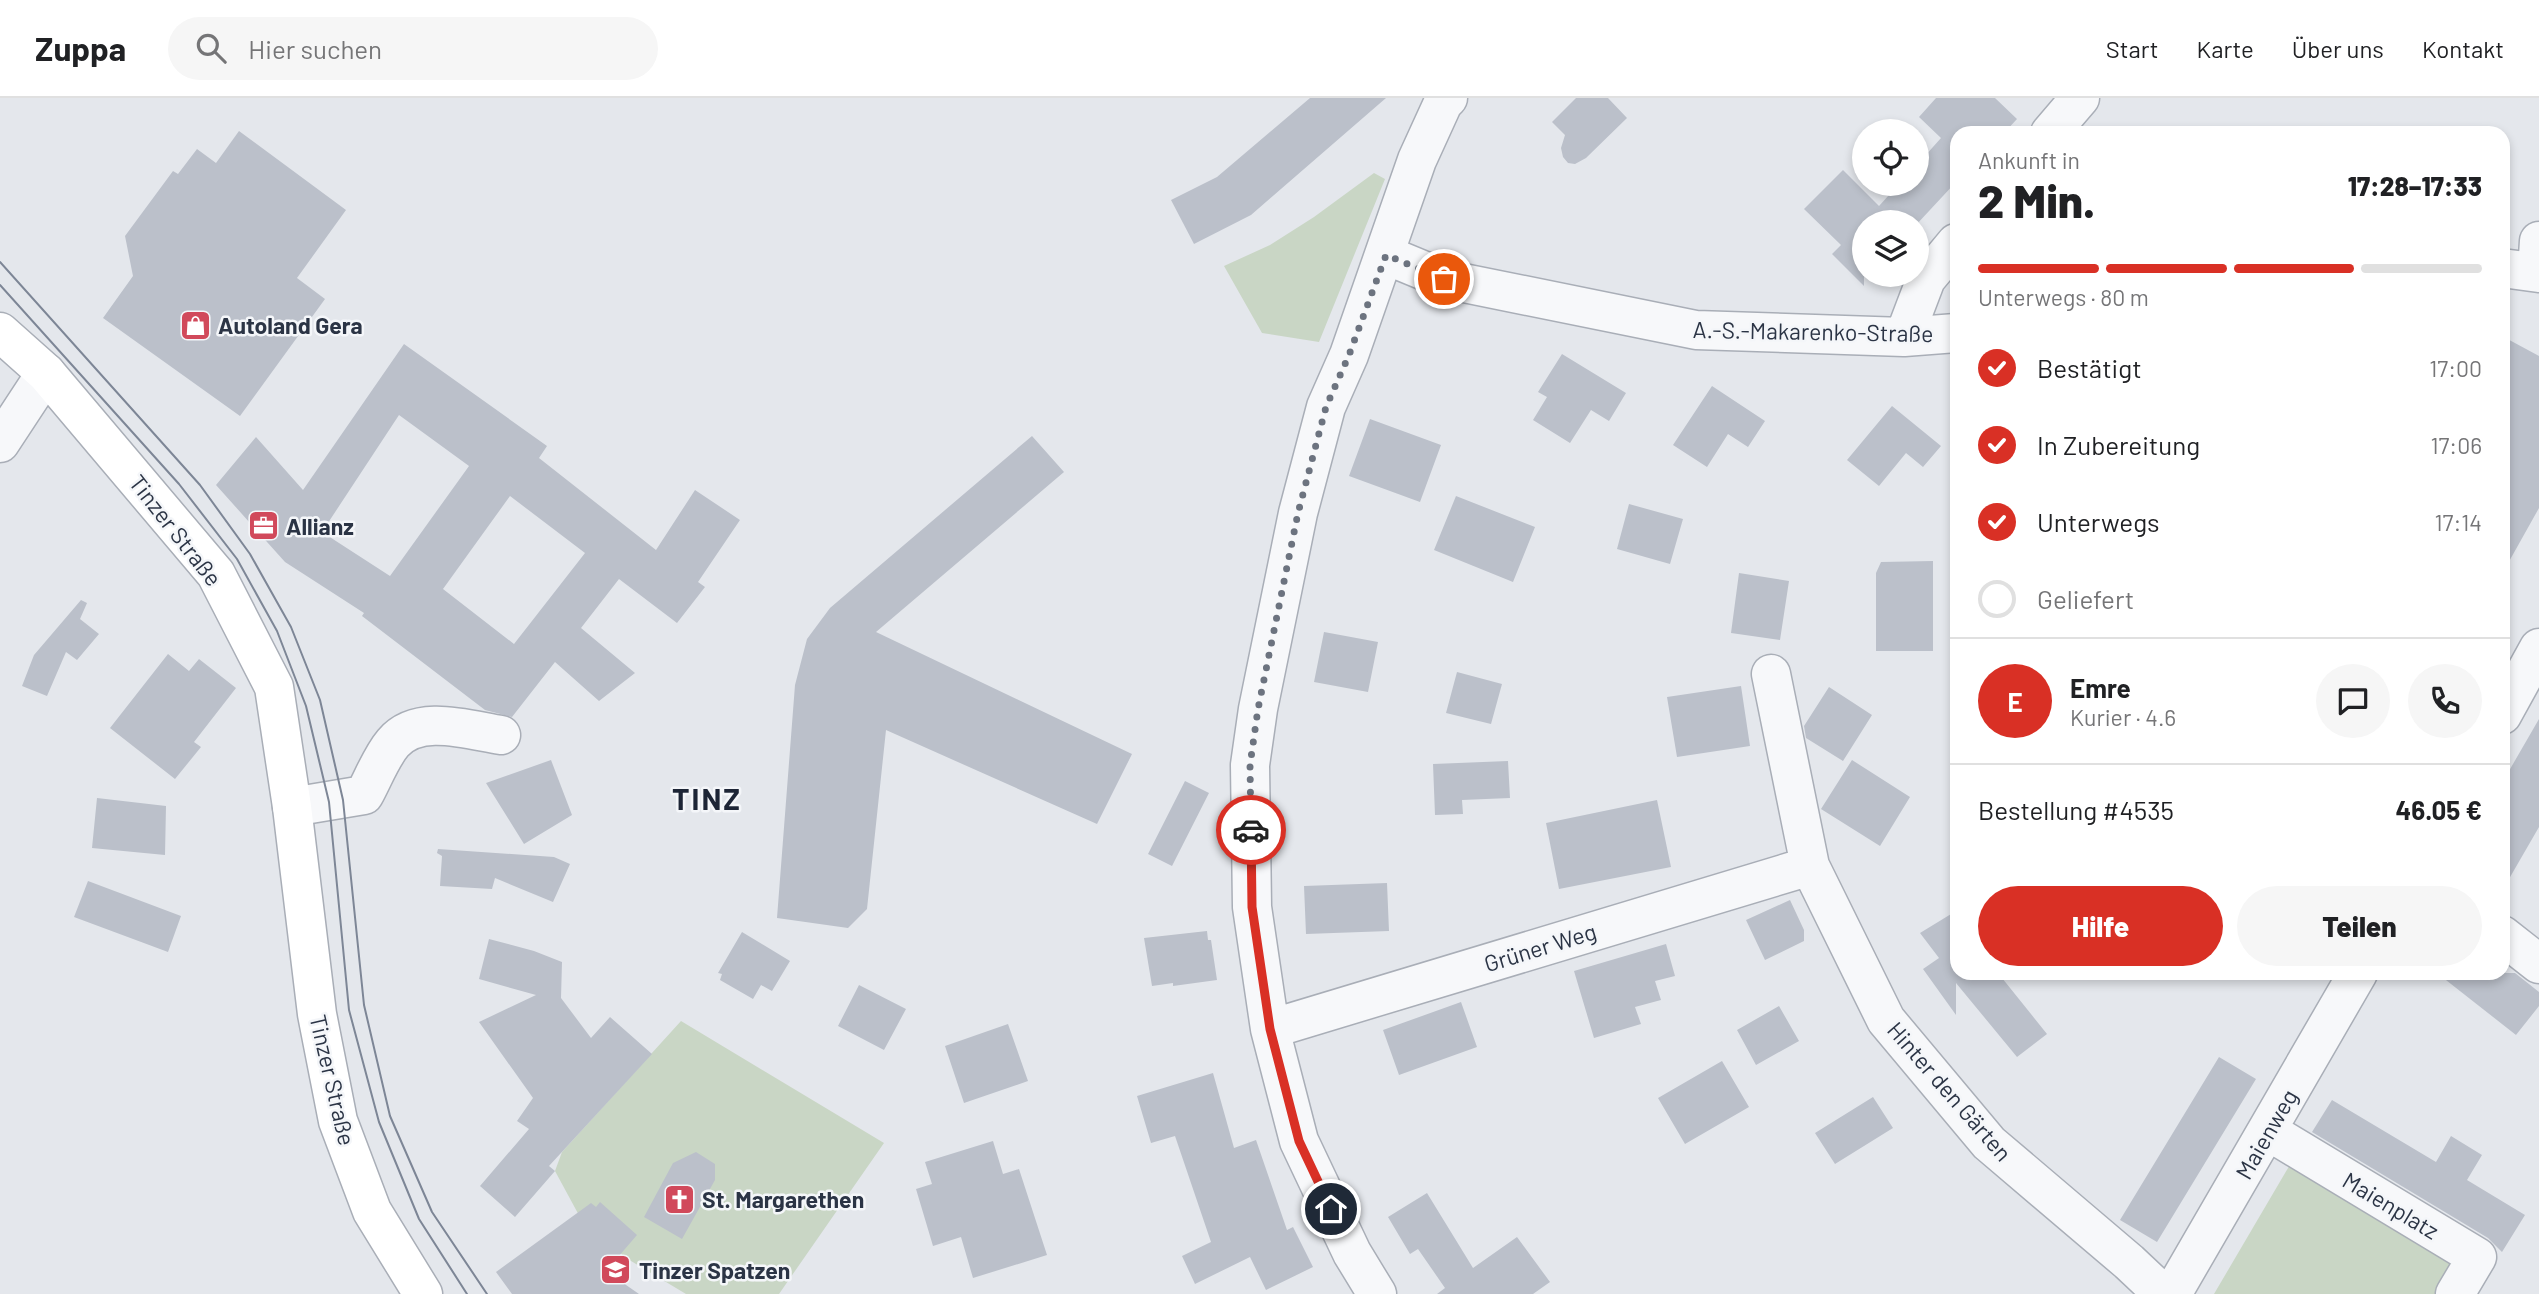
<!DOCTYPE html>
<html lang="de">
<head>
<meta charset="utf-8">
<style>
  :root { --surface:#fff; --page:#f6f6f6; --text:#202124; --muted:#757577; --line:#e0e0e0; --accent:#d93025 }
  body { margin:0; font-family:Barlow,sans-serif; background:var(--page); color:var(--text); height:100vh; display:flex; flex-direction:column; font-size:26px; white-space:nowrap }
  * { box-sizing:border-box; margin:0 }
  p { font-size:23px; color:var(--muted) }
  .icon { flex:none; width:38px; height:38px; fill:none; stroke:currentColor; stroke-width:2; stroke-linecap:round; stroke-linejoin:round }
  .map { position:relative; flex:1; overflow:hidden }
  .details { position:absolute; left:1950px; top:28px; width:560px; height:854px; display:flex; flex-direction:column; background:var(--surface); border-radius:21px; box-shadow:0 4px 10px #0003 }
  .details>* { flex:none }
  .tools { position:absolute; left:1852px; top:21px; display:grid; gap:14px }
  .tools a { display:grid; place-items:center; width:77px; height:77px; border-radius:50%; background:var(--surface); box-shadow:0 4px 10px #0003; font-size:35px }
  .pin { position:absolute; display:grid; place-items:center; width:60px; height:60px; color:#fff; margin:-30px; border:4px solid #fff; border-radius:50%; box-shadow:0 2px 7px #0007 }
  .courier { position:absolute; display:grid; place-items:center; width:70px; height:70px; margin:-35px; border:5px solid #d93025; border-radius:50%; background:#fff; color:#222; box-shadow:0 2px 9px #0007 }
  .headline em { font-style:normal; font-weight:800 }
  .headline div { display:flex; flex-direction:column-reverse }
  .headline { display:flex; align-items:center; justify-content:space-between; height:119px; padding:0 28px }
  h1 { font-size:46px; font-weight:800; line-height:52px }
  .bar { display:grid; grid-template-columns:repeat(4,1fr); gap:10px 7px; align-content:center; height:84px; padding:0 28px }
  .bar i { height:9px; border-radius:5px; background:var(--line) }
  .bar .current { background:var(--accent) }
  .bar p { grid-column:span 4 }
  .line { display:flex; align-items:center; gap:18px; padding:0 28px; border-top:2px solid var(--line) }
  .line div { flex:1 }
  .round { display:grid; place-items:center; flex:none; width:74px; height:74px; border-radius:37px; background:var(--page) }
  ol { padding:0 28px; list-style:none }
  li { display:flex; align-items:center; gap:21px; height:77px }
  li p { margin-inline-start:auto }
  li .icon { padding:7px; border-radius:50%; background:var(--accent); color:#fff; stroke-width:4 }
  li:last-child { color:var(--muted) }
  li i { width:38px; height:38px; border:4px solid var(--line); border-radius:50% }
  .button { display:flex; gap:14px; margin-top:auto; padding:14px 28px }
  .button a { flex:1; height:80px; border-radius:42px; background:var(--accent); color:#fff; font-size:28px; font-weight:800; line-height:80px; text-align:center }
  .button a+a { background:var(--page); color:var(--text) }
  header { display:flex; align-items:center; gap:42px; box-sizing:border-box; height:98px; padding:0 35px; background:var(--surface); border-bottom:2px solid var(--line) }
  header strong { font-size:33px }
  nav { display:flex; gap:38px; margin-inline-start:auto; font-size:24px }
  .search { width:490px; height:63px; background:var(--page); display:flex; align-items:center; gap:18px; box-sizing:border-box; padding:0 24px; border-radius:38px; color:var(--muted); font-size:26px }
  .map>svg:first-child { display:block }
  .green { fill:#c9d6c5 }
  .building { fill:#bbc0ca; fill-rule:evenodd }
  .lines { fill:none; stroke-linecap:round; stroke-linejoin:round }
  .street-casing { stroke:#a9aeb7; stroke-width:41 }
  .secondary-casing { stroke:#a9aeb7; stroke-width:41 }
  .street { stroke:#f7f8fa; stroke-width:38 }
  .secondary { stroke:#fff; stroke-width:38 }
  .tram { stroke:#7d8696; stroke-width:2 }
  .done { stroke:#6c737f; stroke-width:7; stroke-dasharray:0 12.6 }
  .route { stroke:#d93025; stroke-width:9 }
  .labels { text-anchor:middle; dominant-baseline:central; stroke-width:5; stroke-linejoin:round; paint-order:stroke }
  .poi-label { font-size:23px; font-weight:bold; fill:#2b3445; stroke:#f4f6f9; text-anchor:start }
  .street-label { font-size:23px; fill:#2b3445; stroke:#f4f6f9 }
  .district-label { font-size:30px; font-weight:bold; letter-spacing:2px; fill:#1d2536; stroke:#f4f6f9 }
</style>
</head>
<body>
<header>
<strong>Zuppa</strong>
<div class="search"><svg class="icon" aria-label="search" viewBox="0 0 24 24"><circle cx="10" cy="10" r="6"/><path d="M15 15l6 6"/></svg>Hier suchen</div>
<nav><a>Start</a><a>Karte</a><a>Über uns</a><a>Kontakt</a></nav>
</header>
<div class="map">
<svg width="2539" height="1196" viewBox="0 0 2539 1196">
  <rect width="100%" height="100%" fill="#e4e7ec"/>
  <path class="green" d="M1374 75 1385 81 1319 244 1262 235 1224 168 1270 147 1314 119Z
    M681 923 884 1045 779 1196H686L626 1160 581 1121 555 1073 562 1054Z
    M2291 1065 2458 1162 2438 1196H2214Z"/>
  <path class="building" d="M1310 0H1386L1251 117 1194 146 1171 102 1217 79Z
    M1576 0H1608L1627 20 1586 60 1575 66 1568 65 1563 59 1561 50 1565 37 1552 24Z
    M1936 0H1995L2017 21 2004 35H1956V84L1916 127V124H1864V188L1832 156 1841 147 1804 111 1843 72 1879 108 1899 86H1916V68L1941 40 1919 19Z
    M239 33 346 112 297 180 325 201 240 318 103 220 133 178 125 138 173 73 178 76 197 51 216 65Z
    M2502 238 2539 258V410L2502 476Z
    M404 246 547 348 539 360 656 452 695 392 740 422 698 484 705 489 677 525 619 481 581 530 635 575 599 603 555 564 512 619 485 612 362 518 364 515 285 464 216 387 256 339 303 392ZM399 317 469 368 390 478 322 434ZM510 398 585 455 514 546 443 491Z
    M1562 256 1626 295 1609 323 1591 312 1570 345 1533 322 1547 299 1538 294Z
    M1712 288 1765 323 1748 349 1728 336 1707 369 1673 347Z
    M1892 308 1941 348 1923 369 1906 355 1879 388 1847 362Z
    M1370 321 1441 347 1420 404 1349 378Z
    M1032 338 1064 374 876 534 1132 656 1097 726 886 632 867 811 848 830 777 820 795 587 807 541 830 510Z
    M1456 398 1535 429 1513 484 1434 452Z
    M1629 406 1683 421 1670 466 1617 451Z
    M1933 463V553H1876V475L1881 464Z
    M1739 475 1789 483 1780 542 1731 535Z
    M81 502 87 505 80 521 99 536 77 562 66 554 47 598 22 588 34 557Z
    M1324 534 1378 544 1368 594 1314 584Z
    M168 556 189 573 199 561 236 590 194 644 201 649 175 681 110 630Z
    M1457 574 1502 586 1491 626 1446 615Z
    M1741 588 1750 648 1677 659 1667 599Z
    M1829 589 1872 617 1843 663 1806 640 1804 628Z
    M2539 621V729L2502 793V685Z
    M551 662 572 717 524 746 486 685Z
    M1852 662 1910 699 1880 748 1821 711Z
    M1508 663 1510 700 1462 702 1463 716 1435 717 1433 666Z
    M1185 683 1209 695 1172 768 1148 756Z
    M97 700 166 708 165 757 92 750Z
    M1657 702 1671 769 1559 791 1546 725Z
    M438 751 554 759 570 766 553 804 495 780 492 791 440 788 442 758 437 755Z
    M88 783 181 818 168 854 74 819Z
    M1387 785 1389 833 1306 836 1304 788Z
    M1790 802 1804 832V843L1765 862 1746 822Z
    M1956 813V875H1998L2047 936 2017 959 1956 885V917L1923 871 1939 860 1920 835Z
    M1207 833 1208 842H1211L1217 882 1173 888V885L1152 888 1144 840Z
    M742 834 790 863 772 893 761 887 753 901 720 882 722 876 718 875Z
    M489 841 534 853 562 864 561 900 591 940 610 919 652 956 549 1068 555 1073 515 1119 480 1088 529 1031 517 1023 533 1000 479 924 536 897 479 881Z
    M1666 846 1675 878 1655 883 1661 902 1635 909 1641 926 1594 940 1574 873Z
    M2437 875H2515L2539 894V908L2516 937Z
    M859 887 906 911 884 952 838 928Z
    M1461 904 1477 949 1399 977 1383 932Z
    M1779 908 1799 943 1756 967 1737 932Z
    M1008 926 1028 983 964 1005 945 948Z
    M2219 959 2256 981 2157 1144 2120 1122Z
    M1722 963 1749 1009 1685 1046 1658 1000Z
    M1213 975 1234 1050 1256 1042 1287 1132 1293 1129 1313 1169 1266 1192 1250 1159 1195 1186 1182 1158 1211 1144 1175 1038 1151 1045 1137 998Z
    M1873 999 1893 1030 1835 1066 1815 1035Z
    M2332 1002 2436 1064 2451 1038 2482 1057 2467 1082 2525 1117 2502 1154 2488 1140 2312 1034Z
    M993 1043 1003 1076 1019 1071 1047 1157 973 1180 961 1139 933 1148 916 1091 932 1086 925 1064Z
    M696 1054 715 1066V1082L682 1141 644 1119 673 1065Z
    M1427 1095 1473 1170 1517 1139 1550 1184 1533 1196H1437L1445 1190 1418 1151 1410 1156 1388 1119Z
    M600 1104 637 1137 606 1173 639 1196H512L496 1174 591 1105 596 1109Z"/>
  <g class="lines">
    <defs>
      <path id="street" d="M2050 35 2080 0
        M1386 157 1444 181 1696 232 1904 239 1956 235
        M2502 170 2539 175
        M2537 174 2539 143
        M1904 239 1926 181 1956 145
        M0 345 46 275
        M1771 576 1810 768 1886 922 1989 1045 2129 1164 2163 1196
        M2502 617 2539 550
        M292 709 364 697C373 681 381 659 393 645 418 615 469 632 501 637
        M2502 837 2539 866
        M1270 931 1810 768
        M2268 1033 2477 1159 2455 1196
        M1377 1196 1352 1155 1299 1043 1270 931 1252 809 1250 667 1258 611 1298 415 1326 309 1349 257 1417 62 1443 5 1448 0
        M2172 1196 2358 875"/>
      <path id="secondary" d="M0 234 46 275 216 476 274 589 292 709 317 916 338 1023 372 1113 423 1196"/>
    </defs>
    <use href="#street" class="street-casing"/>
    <use href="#secondary" class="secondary-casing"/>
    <use href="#street" class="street"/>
    <use href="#secondary" class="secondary"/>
    <path class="tram" d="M0 164 200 387 250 456 291 529 320 602 343 702 364 907 390 1018 432 1114 487 1196
      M0 187 179 386 237 461 277 533 306 608 329 704 349 912 379 1024 419 1121 467 1196"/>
  </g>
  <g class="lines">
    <path class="done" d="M1251 732 1250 667 1258 611 1298 415 1326 309 1349 257 1386 157 1444 181"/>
    <path class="route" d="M1251 732 1252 809 1270 931 1299 1043 1331 1111"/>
  </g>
  <defs>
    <symbol id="shop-square" viewBox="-11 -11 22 22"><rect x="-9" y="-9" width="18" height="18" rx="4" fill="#d1495b" stroke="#f4f6f9"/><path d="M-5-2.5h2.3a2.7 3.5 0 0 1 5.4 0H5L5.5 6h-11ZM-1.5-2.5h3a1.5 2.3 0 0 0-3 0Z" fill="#fff"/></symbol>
    <symbol id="office-square" viewBox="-11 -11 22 22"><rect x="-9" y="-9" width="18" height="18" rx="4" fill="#d1495b" stroke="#f4f6f9"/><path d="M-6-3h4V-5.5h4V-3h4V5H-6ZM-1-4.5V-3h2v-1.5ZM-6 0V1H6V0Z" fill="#fff"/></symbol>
    <symbol id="church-square" viewBox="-11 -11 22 22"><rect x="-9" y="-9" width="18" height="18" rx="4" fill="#d1495b" stroke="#f4f6f9"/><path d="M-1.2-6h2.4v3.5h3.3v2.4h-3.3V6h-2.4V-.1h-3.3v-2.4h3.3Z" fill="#fff"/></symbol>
    <symbol id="school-square" viewBox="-11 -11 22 22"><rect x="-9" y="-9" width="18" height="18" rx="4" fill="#d1495b" stroke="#f4f6f9"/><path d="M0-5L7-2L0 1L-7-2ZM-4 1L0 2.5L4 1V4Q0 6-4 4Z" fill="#fff"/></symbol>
  </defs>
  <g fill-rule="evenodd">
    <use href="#shop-square" x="178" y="210" width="35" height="35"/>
    <use href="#office-square" x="246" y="410" width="35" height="35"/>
    <use href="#church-square" x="662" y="1084" width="35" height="35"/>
    <use href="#school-square" x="598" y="1154" width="35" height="35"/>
  </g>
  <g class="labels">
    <g class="poi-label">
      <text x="218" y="227">Autoland Gera</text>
      <text x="286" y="428">Allianz</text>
      <text x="702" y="1101">St. Margarethen</text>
      <text x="639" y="1172">Tinzer Spatzen</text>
    </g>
    <g class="street-label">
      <text transform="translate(1813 233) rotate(1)">A.-S.-Makarenko-Straße</text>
      <text transform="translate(176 432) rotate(52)">Tinzer Straße</text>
      <text transform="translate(1540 849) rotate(-17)">Grüner Weg</text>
      <text transform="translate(333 982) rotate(77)">Tinzer Straße</text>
      <text transform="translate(1950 993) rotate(49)">Hinter den Gärten</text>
      <text transform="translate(2266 1036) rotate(-60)">Maienweg</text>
      <text transform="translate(2391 1107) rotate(31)">Maienplatz</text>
    </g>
    <g class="district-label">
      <text x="707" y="700">TINZ</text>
    </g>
  </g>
</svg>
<div class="tools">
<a><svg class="icon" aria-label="locate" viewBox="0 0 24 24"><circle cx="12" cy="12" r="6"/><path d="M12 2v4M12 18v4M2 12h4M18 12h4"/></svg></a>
<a><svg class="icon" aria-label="layers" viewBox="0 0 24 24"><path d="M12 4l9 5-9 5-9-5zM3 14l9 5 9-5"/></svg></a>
</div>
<div class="pin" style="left:1444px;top:181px;background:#ea580c"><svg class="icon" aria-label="bag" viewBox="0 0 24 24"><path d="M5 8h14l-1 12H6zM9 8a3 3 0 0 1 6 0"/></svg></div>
<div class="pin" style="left:1331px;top:1111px;background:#1f2937"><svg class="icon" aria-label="home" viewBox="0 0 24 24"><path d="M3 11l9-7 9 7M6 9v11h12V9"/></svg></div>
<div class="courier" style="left:1251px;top:732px"><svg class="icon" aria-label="car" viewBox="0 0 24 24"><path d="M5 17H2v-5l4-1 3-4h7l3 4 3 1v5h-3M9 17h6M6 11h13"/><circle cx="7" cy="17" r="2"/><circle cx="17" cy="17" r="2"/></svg></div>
<section class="details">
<div class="headline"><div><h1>2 Min.</h1><p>Ankunft in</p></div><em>17:28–17:33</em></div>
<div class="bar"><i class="current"></i><i class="current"></i><i class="current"></i><i></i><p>Unterwegs · 80 m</p></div>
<ol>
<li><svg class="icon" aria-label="check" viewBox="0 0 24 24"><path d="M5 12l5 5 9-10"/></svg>Bestätigt<p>17:00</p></li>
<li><svg class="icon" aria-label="check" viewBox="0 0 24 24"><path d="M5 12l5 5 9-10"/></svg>In Zubereitung<p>17:06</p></li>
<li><svg class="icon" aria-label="check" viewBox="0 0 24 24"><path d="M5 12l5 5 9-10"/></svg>Unterwegs<p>17:14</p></li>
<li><i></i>Geliefert</li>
</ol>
<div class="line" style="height:126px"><b class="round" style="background:var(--accent);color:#fff">E</b><div><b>Emre</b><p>Kurier · 4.6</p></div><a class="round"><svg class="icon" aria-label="chat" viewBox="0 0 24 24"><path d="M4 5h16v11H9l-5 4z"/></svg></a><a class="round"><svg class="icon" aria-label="phone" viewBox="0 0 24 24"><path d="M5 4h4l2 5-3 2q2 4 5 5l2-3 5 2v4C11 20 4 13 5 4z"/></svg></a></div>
<div class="line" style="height:91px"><div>Bestellung #4535</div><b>46.05 €</b></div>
<div class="button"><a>Hilfe</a><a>Teilen</a></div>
</section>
</div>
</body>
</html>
